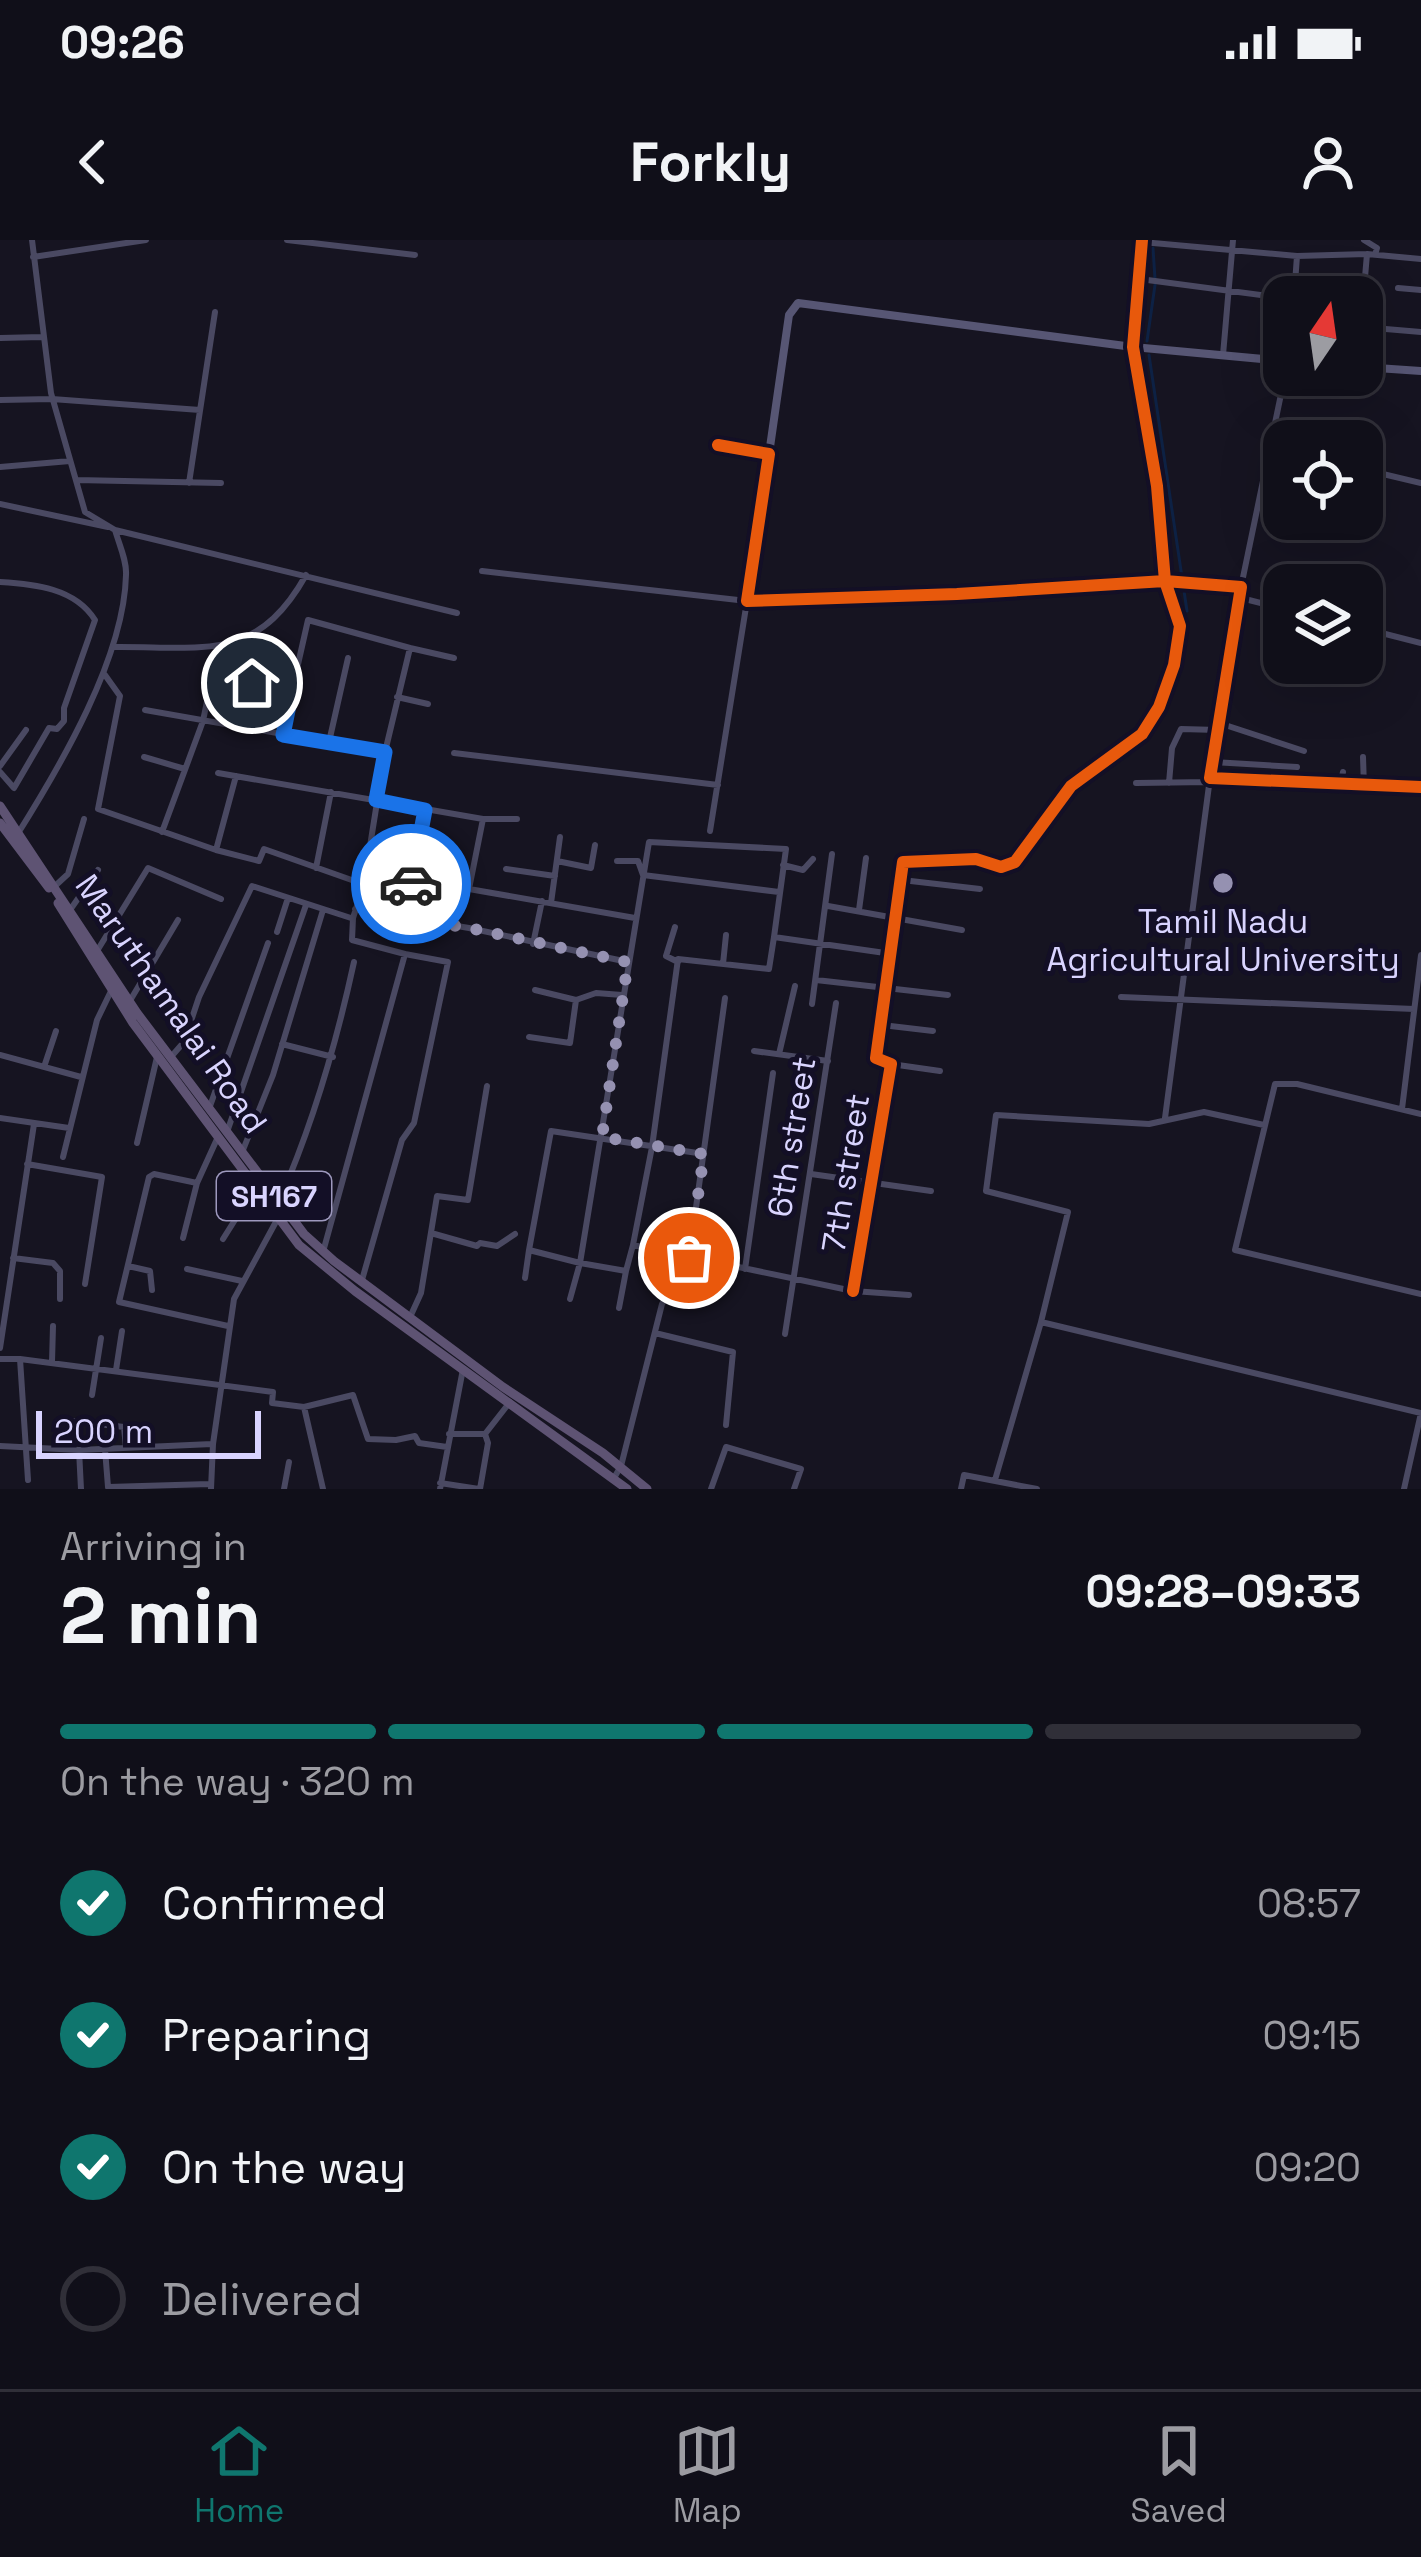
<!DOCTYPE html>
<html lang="en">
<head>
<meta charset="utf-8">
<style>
  :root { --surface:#100f19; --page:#1e1d26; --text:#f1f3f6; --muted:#9c9ca2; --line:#302f38; --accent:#0f766e }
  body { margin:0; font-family:"Space Grotesk",sans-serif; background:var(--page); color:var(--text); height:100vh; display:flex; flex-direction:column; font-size:45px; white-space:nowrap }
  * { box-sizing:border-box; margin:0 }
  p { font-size:39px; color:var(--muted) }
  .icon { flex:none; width:66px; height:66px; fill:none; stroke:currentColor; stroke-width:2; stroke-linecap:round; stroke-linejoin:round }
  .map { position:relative; height:1249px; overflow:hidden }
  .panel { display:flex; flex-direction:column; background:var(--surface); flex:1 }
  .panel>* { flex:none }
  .needle { width:78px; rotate:13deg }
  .fabs { position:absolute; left:1263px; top:36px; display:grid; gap:24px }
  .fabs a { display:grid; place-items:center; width:120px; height:120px; border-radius:24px; background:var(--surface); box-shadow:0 12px 48px #0002,0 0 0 3px var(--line); font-size:60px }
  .scale { position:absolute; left:36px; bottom:30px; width:225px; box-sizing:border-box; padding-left:12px; border:6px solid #d9d4ff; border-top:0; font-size:33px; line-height:42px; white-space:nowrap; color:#d9d4ff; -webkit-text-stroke:9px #130f26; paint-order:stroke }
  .pin { position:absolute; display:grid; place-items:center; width:102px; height:102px; color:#fff; margin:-51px; border:6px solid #fff; border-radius:50%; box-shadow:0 3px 12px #0007 }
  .courier { position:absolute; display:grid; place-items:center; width:120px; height:120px; margin:-60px; border:9px solid #1a73e8; border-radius:50%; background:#fff; color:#222; box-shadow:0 3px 15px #0007 }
  .overview em { font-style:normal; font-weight:700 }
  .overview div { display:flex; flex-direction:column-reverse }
  .overview { display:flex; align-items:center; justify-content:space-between; height:204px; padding:0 60px }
  h1 { font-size:78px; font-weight:700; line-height:90px }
  .bar { display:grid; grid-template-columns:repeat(4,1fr); gap:18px 12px; align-content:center; height:144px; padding:0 60px }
  .bar i { height:15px; border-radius:9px; background:var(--line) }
  .bar .active { background:var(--accent) }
  .bar p { grid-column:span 4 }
  ol { padding:0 60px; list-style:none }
  li { display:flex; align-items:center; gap:36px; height:132px }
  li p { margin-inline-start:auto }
  li .icon { padding:12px; border-radius:50%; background:var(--accent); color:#fff; stroke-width:4 }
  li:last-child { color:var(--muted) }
  li i { width:66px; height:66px; border:6px solid var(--line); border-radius:50% }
  .status { display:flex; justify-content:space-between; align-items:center; height:84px; padding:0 60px; background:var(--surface); direction:ltr }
  .status svg { height:33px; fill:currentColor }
  header { display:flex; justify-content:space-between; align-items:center; height:156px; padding:0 60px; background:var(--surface); font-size:54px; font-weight:700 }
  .dock { display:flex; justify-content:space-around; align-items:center; height:168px; border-top:3px solid var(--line); background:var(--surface); font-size:33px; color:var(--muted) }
  .dock a { display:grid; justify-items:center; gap:6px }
  .dock .active { color:var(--accent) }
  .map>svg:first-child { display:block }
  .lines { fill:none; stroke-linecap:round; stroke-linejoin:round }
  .stream { stroke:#0d2144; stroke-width:3 }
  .street { stroke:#4a4962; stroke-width:6 }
  .secondary { stroke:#575674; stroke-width:8 }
  .primary { stroke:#5e5373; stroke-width:9 }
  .cycleway-casing { stroke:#130f26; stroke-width:20 }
  .cycleway { stroke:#e8590c; stroke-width:12 }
  .done { stroke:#9591b1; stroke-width:12; stroke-dasharray:0 21.6 }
  .route { stroke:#1a73e8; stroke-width:15 }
  .poi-dot { fill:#9591b1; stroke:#130f26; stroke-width:4.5 }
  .labels { text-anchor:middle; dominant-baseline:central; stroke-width:10; stroke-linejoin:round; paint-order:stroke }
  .shield { fill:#130f26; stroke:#9e99be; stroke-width:3 }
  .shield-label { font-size:30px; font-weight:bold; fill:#d9d4ff }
  .poi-label { font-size:33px; fill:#d9d4ff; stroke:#130f26 }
  .street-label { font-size:33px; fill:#d9d4ff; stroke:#130f26 }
</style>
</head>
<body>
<div class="status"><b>09:26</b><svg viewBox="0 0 49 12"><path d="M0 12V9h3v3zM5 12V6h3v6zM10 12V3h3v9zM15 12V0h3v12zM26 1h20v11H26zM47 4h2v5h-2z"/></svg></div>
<header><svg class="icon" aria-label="back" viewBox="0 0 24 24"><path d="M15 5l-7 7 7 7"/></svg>Forkly<svg class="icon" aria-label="person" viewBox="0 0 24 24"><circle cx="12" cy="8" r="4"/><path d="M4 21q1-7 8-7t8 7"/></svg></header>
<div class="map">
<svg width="1421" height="1249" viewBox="0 0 1421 1249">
  <rect width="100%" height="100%" fill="#161421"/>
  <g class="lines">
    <path class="stream" d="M1153 8 1155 39
      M1147 101 1155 45
      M1149 115 1187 371"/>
    <path class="street" d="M287 0 415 15
      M1364 0 1377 8 1375 15
      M1142 2 1297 16 1367 14
      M33 17 146 0
      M1140 39 1284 58
      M1398 48 1421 50
      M1294 57 1297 16
      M1362 72 1367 14 1421 19
      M1362 87 1421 92
      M0 98 42 97
      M1223 115 1233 0
      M0 160 52 159 200 170
      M718 205 769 214 747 361 957 354 1165 341 1241 347 1210 538 1421 547
      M1269 206 1284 210
      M0 227 70 221
      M1362 229 1421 243
      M76 240 221 243
      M189 243 215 72
      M0 264 108 287
      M115 290 457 373
      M482 331 747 361 710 591
      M0 342C34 344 75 348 95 380L64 468V481L57 489 49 488 14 548 0 532
      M1241 347 1285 135
      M1241 358 1284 369
      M1362 388 1421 403
      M114 407C202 406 256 424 306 335
      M410 408 454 418
      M105 435 120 456 98 569 216 610 259 621 264 609 363 644
      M213 436 292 451
      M397 457 428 464
      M145 470 385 512 364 644 353 678 352 700 405 714 323 1012
      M1219 483 1304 511
      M282 495 308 380 410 408 385 512
      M329 502 348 418
      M454 513 718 545
      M144 517 185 529
      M1363 517 1364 547
      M1213 522 1297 527
      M0 526 26 490
      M218 533 483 579 469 649 635 678
      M1136 543 1209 542
      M1169 543 1172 508 1181 489 1218 490
      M1340 546 1343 532
      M425 570 411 642 469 649
      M483 579H517
      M162 592 203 481 218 407
      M17 595C61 525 124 418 126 335 127 321 119 304 115 290L85 272 51 153 32 0
      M216 610 236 536
      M557 621 591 628 595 605
      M617 621H638L643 635 779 652
      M783 625 803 630 813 619
      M316 628 331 552
      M506 629 555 636
      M902 640 980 649
      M55 646 68 634 84 579
      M551 663 560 597
      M828 666 962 690
      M355 669 469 688 628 722
      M70 670 98 630
      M859 670 866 618
      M403 678 411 642
      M675 687 666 716 678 722
      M277 692 288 658
      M533 704 542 661
      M97 711 148 628 221 659
      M892 714 774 697 769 729 678 719 652 907 633 1005 853 1051 909 1055
      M723 724 726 695
      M816 740 948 755
      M535 750 576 760 596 753 622 755
      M1121 757 1414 769
      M131 759 178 680
      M812 764 832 614
      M882 785 933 791
      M529 797 570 803 576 760
      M282 804 333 817
      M754 811 828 821
      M779 814 795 746
      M0 815 81 837
      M170 818 184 802 199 757 252 646 351 678
      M891 824 940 831
      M44 827 56 791
      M209 869 268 703
      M1402 869 1421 715
      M1421 874 1297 844H1275L1235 1010 1421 1054
      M0 878 69 888
      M1165 878 1210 538
      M227 892 306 665
      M217 899 197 943 154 934 149 937 119 1062 228 1086
      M137 903 157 817
      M243 910 273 835 323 670
      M63 917 97 780 111 751
      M27 924 102 937 85 1044
      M811 934 931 951
      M280 959C314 881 336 805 354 722
      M431 993 477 1006 480 1003 497 1006 515 994
      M183 998 197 943
      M223 999 255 948
      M633 1005 626 1031 580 1023 649 602 786 609 774 697
      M529 1010 551 891 704 914
      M13 1018 53 1023 60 1031V1059
      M128 1026 150 1031 152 1050
      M187 1029 242 1041
      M745 1029 773 833
      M525 1038 529 1010 580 1023 570 1059
      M362 1040 402 900 414 883 448 722 405 714
      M853 1051 891 824 876 818 903 622
      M619 1068 626 1031
      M411 1075 421 1053 437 956 468 960 487 846
      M1041 1082 1068 972 986 951 996 875 1149 884 1204 872 1264 885
      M655 1093 733 1112 726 1185
      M785 1094 836 763
      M0 1108 34 884
      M0 1119H20
      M52 1122 53 1086
      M116 1130 122 1091
      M92 1155 101 1098
      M304 1167 323 1249
      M63 1180 124 1187 126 1208
      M449 1194H485
      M0 1206 79 1210 212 1204
      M105 1209 108 1247 209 1244
      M79 1210 81 1249
      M614 1238 621 1226 662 1064 689 1018 725 758
      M28 1240 20 1119 273 1152 272 1163 304 1167 353 1155 368 1199 396 1200 415 1196 419 1203 447 1207
      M995 1240 1041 1082 1421 1173 1404 1249
      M440 1243 479 1249
      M211 1249 213 1204 234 1059 278 978
      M284 1249 289 1222
      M440 1249 463 1129
      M480 1249 488 1203 485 1194 510 1162
      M711 1249 726 1207 801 1229 794 1249
      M961 1249 964 1235 1037 1249"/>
    <path class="secondary" d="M1362 127 1421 131
      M769 214 789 75 798 63 1133 107 1284 121
      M903 622 976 619 1008 626 1071 546 1142 494 1159 467 1174 425 1180 386 1165 341 1157 246 1133 107 1142 0"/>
    <path class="primary" d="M0 566 137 773 304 994 334 1021 503 1147 603 1213 647 1249
      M0 583 49 648
      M58 663 133 783 299 1005 355 1051 627 1249"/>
    <defs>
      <path id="cycleway" d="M718 205 769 214 747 361 957 354 1165 341 1241 347 1210 538 1421 547
        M853 1051 891 824 876 818 903 622 976 619 1001 627 1015 622 1071 546 1142 494 1159 467 1174 425 1180 386 1165 341 1157 246 1133 107 1142 0"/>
    </defs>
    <use href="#cycleway" class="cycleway-casing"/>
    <use href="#cycleway" class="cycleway"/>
  </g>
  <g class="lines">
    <path class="done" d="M411 644 404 678 469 688 628 722 602 897 704 914 689 1018"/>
    <path class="route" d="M252 443 292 451 283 495 385 512 376 560 425 570 411 644"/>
  </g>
  <circle class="poi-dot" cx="1223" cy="643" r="12"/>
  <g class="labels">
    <rect class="shield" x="217" y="932" width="114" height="48" rx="9"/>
    <g class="shield-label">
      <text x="274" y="956">SH167</text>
    </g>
    <g class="poi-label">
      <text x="1223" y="682">Tamil Nadu<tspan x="1223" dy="38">Agricultural University</tspan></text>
    </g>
    <g class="street-label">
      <text transform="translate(171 764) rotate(55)">Maruthamalai Road</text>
      <text transform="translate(792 897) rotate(-81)">6th street</text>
      <text transform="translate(846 933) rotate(-81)">7th street</text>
    </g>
  </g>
</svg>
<div class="fabs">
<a><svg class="needle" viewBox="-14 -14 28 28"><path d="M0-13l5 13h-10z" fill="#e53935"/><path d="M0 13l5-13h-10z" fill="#9c9ca2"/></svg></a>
<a><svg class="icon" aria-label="locate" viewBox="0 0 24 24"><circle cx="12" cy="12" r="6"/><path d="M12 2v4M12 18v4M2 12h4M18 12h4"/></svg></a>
<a><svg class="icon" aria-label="layers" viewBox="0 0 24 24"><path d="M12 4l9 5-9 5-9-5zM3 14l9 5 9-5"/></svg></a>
</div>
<div class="scale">200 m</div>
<div class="pin" style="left:689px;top:1018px;background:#ea580c"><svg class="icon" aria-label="bag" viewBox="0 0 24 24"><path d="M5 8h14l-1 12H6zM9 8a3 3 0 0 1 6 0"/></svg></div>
<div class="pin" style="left:252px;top:443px;background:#1f2937"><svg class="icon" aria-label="home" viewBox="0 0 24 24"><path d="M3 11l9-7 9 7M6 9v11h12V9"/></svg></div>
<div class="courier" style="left:411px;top:644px"><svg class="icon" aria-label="car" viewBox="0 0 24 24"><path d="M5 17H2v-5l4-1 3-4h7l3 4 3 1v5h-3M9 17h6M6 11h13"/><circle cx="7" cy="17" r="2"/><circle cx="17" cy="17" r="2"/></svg></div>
</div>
<section class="panel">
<div class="overview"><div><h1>2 min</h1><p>Arriving in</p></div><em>09:28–09:33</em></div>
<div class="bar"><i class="active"></i><i class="active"></i><i class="active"></i><i></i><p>On the way · 320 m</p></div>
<ol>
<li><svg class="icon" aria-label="check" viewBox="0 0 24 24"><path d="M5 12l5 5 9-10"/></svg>Confirmed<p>08:57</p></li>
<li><svg class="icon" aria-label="check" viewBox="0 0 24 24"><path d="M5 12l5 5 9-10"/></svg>Preparing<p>09:15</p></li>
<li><svg class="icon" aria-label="check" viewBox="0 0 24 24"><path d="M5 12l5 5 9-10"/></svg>On the way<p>09:20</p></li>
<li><i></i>Delivered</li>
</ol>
</section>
<nav class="dock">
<a class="active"><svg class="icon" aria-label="home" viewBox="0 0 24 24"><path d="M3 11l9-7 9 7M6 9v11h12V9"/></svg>Home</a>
<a><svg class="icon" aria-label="map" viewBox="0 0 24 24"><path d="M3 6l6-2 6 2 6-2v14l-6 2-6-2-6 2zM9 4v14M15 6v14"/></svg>Map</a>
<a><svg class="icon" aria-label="saved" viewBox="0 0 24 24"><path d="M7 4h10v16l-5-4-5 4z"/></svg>Saved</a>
</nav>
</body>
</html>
